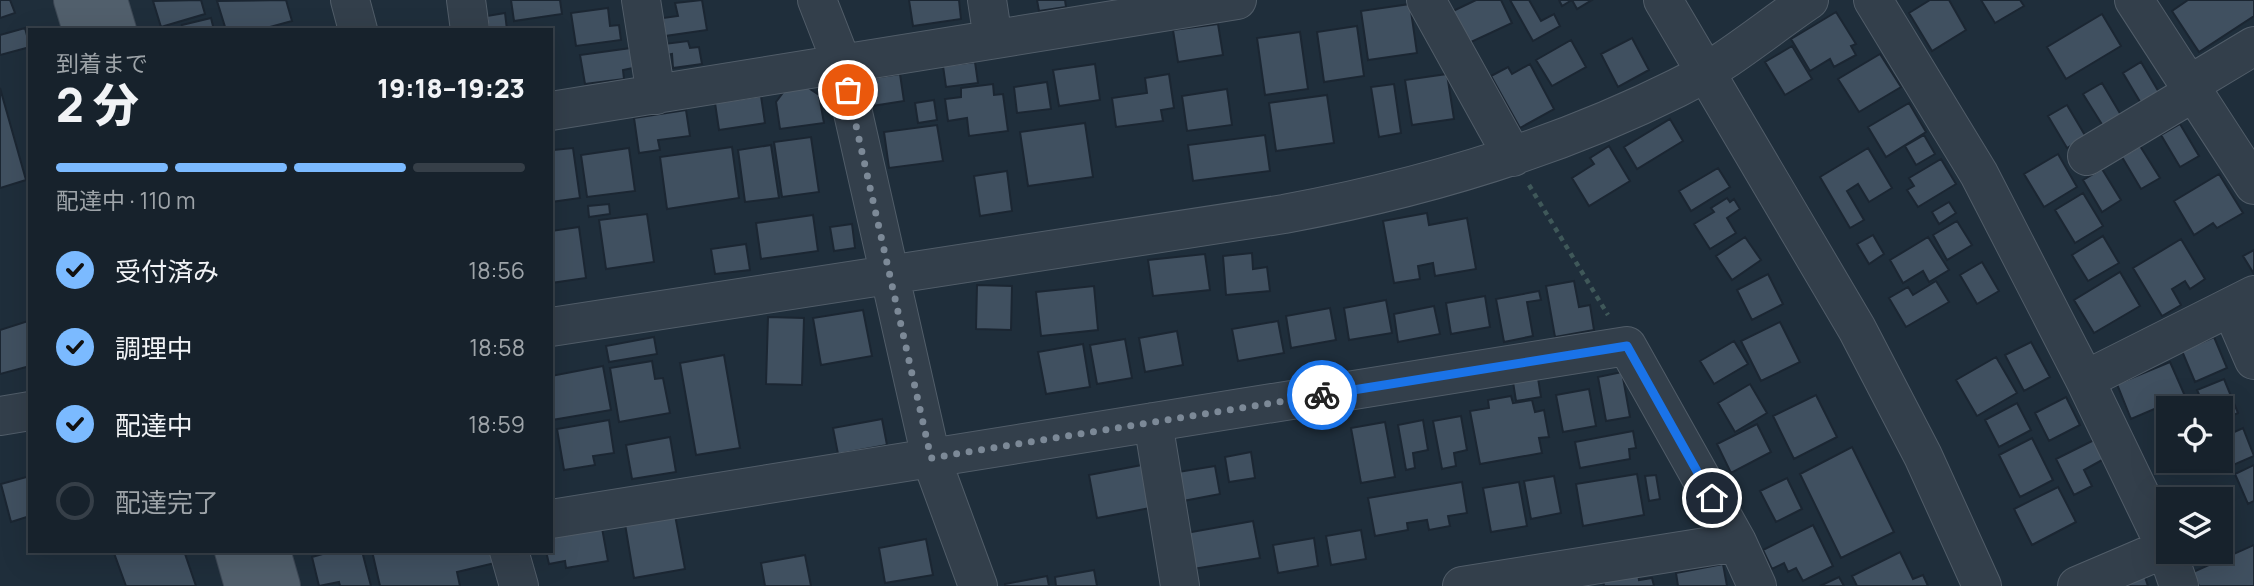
<!DOCTYPE html>
<html lang="ja">
<head>
<meta charset="utf-8">
<style>
  :root { --surface:#17222c; --page:#242f38; --text:#f1f3f6; --muted:#9ea4a9; --line:#363f48; --accent:#7bbaff }
  body { margin:0; font-family:Manrope,"Noto Sans JP",sans-serif; background:var(--page); color:var(--text); height:100vh; display:flex; flex-direction:column; font-size:26px; white-space:nowrap }
  * { box-sizing:border-box; margin:0 }
  p { font-size:23px; color:var(--muted) }
  .icon { flex:none; width:38px; height:38px; fill:none; stroke:currentColor; stroke-width:2; stroke-linecap:round; stroke-linejoin:round }
  .map { position:relative; flex:1; overflow:hidden }
  .panel { position:absolute; left:28px; top:28px; width:525px; height:525px; display:flex; flex-direction:column; background:var(--surface); border-radius:0px; box-shadow:0 7px 28px #0002,0 0 0 2px var(--line) }
  .panel>* { flex:none }
  .tools { position:absolute; left:2156px; top:396px; display:grid; gap:14px }
  .tools a { display:grid; place-items:center; width:77px; height:77px; border-radius:0px; background:var(--surface); box-shadow:0 7px 28px #0002,0 0 0 2px var(--line); font-size:35px }
  .pin { position:absolute; display:grid; place-items:center; width:60px; height:60px; color:#fff; margin:-30px; border:4px solid #fff; border-radius:50%; box-shadow:0 2px 7px #0007 }
  .courier { position:absolute; display:grid; place-items:center; width:70px; height:70px; margin:-35px; border:5px solid #1a73e8; border-radius:50%; background:#fff; color:#222; box-shadow:0 2px 9px #0007 }
  .head em { font-style:normal; font-weight:800 }
  .head div { display:flex; flex-direction:column-reverse }
  .head { display:flex; align-items:center; justify-content:space-between; height:119px; padding:0 28px }
  h1 { font-size:46px; font-weight:800; line-height:52px }
  .bar { display:grid; grid-template-columns:repeat(4,1fr); gap:10px 7px; align-content:center; height:84px; padding:0 28px }
  .bar i { height:9px; border-radius:5px; background:var(--line) }
  .bar .active { background:var(--accent) }
  .bar p { grid-column:span 4 }
  ol { padding:0 28px; list-style:none }
  li { display:flex; align-items:center; gap:21px; height:77px }
  li p { margin-inline-start:auto }
  li .icon { padding:7px; border-radius:50%; background:var(--accent); color:#111; stroke-width:4 }
  li:last-child { color:var(--muted) }
  li i { width:38px; height:38px; border:4px solid var(--line); border-radius:50% }
  .map>svg:first-child { display:block }
  .building { fill:#405060; stroke:#1b2632; stroke-width:2 }
  .lines { fill:none; stroke-linecap:round; stroke-linejoin:round }
  .minor-casing { stroke:#515d69; stroke-width:40 }
  .major-casing { stroke:#3d4855; stroke-width:40 }
  .path { stroke:#3f5859; stroke-width:4.5; stroke-dasharray:5 5; stroke-linecap:butt }
  .minor { stroke:#333f4b; stroke-width:38 }
  .major { stroke:#515f6c; stroke-width:38 }
  .done { stroke:#7c8997; stroke-width:7; stroke-dasharray:0 12.6 }
  .route { stroke:#1a73e8; stroke-width:9 }
</style>
</head>
<body>
<div class="map">
<svg width="2254" height="586" viewBox="0 0 2254 586">
  <rect width="100%" height="100%" fill="#1f2e3b"/>
  <path class="building" d="M0 0H10L15 13 0 18Z
    M201 0 205 14 161 27 153 1Z
    M286 0 292 21 259 30H226L217 1Z
    M511 0H560L562 14 514 21Z
    M702 0 707 30 665 36 663 18 678 16 675 3Z
    M909 0H959L961 19 913 26Z
    M1037 0H1065L1066 7 1039 11Z
    M1476 0H1501L1512 23 1469 43 1453 11Z
    M1510 0H1529L1541 21 1554 14 1560 26 1533 41Z
    M1559 0H1592L1577 9 1572 0 1562 6Z
    M1930 0H1949L1966 30 1932 51 1909 13Z
    M1981 0H2020L2024 6 1995 23Z
    M2188 0H2254V16L2199 52 2172 11Z
    M1410 4 1417 53 1368 60 1361 11Z
    M608 8 610 26 619 25 621 40 576 46 571 13Z
    M1836 12 1856 44 1851 46 1856 55 1834 67 1830 59 1810 71 1791 39Z
    M505 13 507 30H489L487 16Z
    M2102 14 2121 46 2066 79 2047 47Z
    M211 18 214 30H184L182 25Z
    M1218 24 1223 55 1178 62 1173 30Z
    M1357 26 1364 76 1324 82 1317 32Z
    M25 28 30 47 0 55V35Z
    M1300 32 1308 89 1265 95 1257 38Z
    M1632 38 1649 70 1618 87 1601 54Z
    M1571 40 1586 67 1552 86 1536 60Z
    M688 41 690 48 699 47 702 64 673 68 672 54 666 55 664 44Z
    M1792 46 1812 79 1785 95 1765 62Z
    M631 48 633 68 623 70 624 79 585 84 580 55Z
    M1880 54 1901 87 1859 112 1838 79Z
    M975 62 978 83 946 87 943 66Z
    M2141 62 2160 94 2142 105 2123 73Z
    M1095 64 1100 100 1059 106 1053 70Z
    M1530 64 1554 109 1520 128 1491 76 1508 67 1512 74Z
    M900 74 904 101 872 106 869 84 873 78Z
    M1169 74 1174 108 1161 110 1163 121 1116 127 1112 98 1147 93 1145 78Z
    M1447 74 1454 119 1412 125 1405 80Z
    M1047 82 1051 109 1017 113 1014 87Z
    M2102 83 2121 115 2103 126 2083 94Z
    M993 84 994 95 1003 94 1008 131 969 136 967 118 948 121 945 99 961 97V88Z
    M1394 84 1401 133 1379 137 1371 87Z
    M807 87 819 95 824 123 780 129 776 102 785 90Z
    M0 88 26 180 0 188Z
    M1227 89 1232 125 1187 131 1182 96Z
    M1327 95 1334 143 1276 151 1269 103Z
    M761 96 765 123 719 130 715 103Z
    M934 100 937 120 918 123 915 103Z
    M1909 103 1926 132 1886 157 1868 127Z
    M2067 105 2086 137 2067 148 2048 116Z
    M686 110 690 136 658 140 660 150 639 153 634 118Z
    M1670 119 1683 141 1637 169 1624 147Z
    M1085 123 1093 177 1028 186 1020 132Z
    M2180 124 2199 156 2180 167 2161 135Z
    M937 125 943 161 889 168 884 132Z
    M551 132 554 150 573 148 580 198 551 202Z
    M1265 135 1270 171 1193 181 1188 145Z
    M1924 135 1935 154 1916 165 1905 146Z
    M811 137 819 192 782 197 774 142Z
    M771 145 779 198 745 202 738 150Z
    M1609 146 1630 181 1589 206 1572 178 1594 164 1590 158Z
    M2140 146 2160 178 2141 189 2122 157Z
    M732 147 739 198 667 209 660 157Z
    M629 148 635 191 587 197 581 155Z
    M1868 148 1892 188 1869 202 1858 184 1847 191 1864 220 1850 228 1820 177Z
    M2058 154 2077 187 2044 207 2024 174Z
    M1941 159 1956 184 1918 207 1907 190 1914 186 1909 178Z
    M1718 168 1730 187 1691 211 1679 191Z
    M2102 169 2121 200 2102 212 2083 180Z
    M1007 171 1012 211 980 216 974 176Z
    M2219 174 2243 213 2217 228 2213 223 2194 235 2174 201Z
    M2083 193 2103 226 2075 243 2055 210Z
    M1727 198 1730 202 1734 199 1740 209 1727 218 1736 233 1710 249 1694 224 1714 212 1711 208Z
    M1949 202 1956 213 1939 224 1932 212Z
    M609 204 610 214 589 217 588 206Z
    M1427 213 1429 225 1467 218 1476 269 1435 276 1433 263 1418 266 1420 279 1394 283 1383 221Z
    M647 214 654 262 606 269 599 220Z
    M813 215 818 251 761 259 756 223Z
    M1957 221 1972 245 1947 260 1933 235Z
    M852 224 855 248 834 251 830 227Z
    M579 227 586 278 551 283V231Z
    M1873 235 1884 254 1869 264 1857 244Z
    M2103 236 2119 263 2088 281 2072 255Z
    M1745 237 1761 260 1732 280 1716 256Z
    M1928 237 1949 270 1929 282 1923 271 1903 283 1890 260Z
    M2181 239 2205 279 2190 289 2185 281 2172 289 2181 305 2162 316 2133 268Z
    M746 244 750 270 715 274 711 249Z
    M2254 250V274L2243 256Z
    M1252 253 1253 269 1267 267 1270 291 1226 295 1223 256Z
    M1205 254 1210 290 1153 296 1148 260Z
    M1982 262 1999 291 1977 304 1960 275Z
    M2120 272 2140 306 2094 333 2074 300Z
    M1768 274 1783 304 1752 320 1737 290Z
    M1574 281 1579 307 1590 305 1594 330 1555 337 1546 286Z
    M1936 281 1949 302 1906 327 1889 298 1908 287 1913 295Z
    M977 285 1012 286 1011 330 976 329Z
    M1094 286 1098 330 1041 336 1036 292Z
    M1539 291 1541 300 1527 302 1533 336 1504 342 1496 299Z
    M1485 296 1490 327 1451 334 1446 303Z
    M1386 300 1392 333 1349 340 1344 308Z
    M1434 306 1440 334 1398 342 1394 314Z
    M1330 308 1336 340 1291 348 1286 316Z
    M863 310 872 356 821 365 813 318Z
    M768 317 804 318 802 385 766 384Z
    M28 321 30 366 0 374V330Z
    M1278 321 1284 353 1238 361 1232 329Z
    M1780 322 1800 362 1761 381 1741 341Z
    M1177 331 1183 365 1145 372 1139 338Z
    M654 337 657 354 609 362 606 346Z
    M2214 337 2227 368 2195 382 2182 351Z
    M1125 339 1132 378 1097 384 1090 345Z
    M1734 341 1748 364 1714 384 1700 361Z
    M2031 342 2050 377 2024 391 2005 355Z
    M1083 344 1090 387 1046 394 1038 352Z
    M724 355 740 448 696 455 680 363Z
    M1996 357 2017 393 1977 416 1956 380Z
    M652 361 655 379 663 378 670 413 619 422 610 368Z
    M2170 362 2185 396 2131 419 2117 384Z
    M603 366 611 410 552 420 551 376Z
    M1622 372 1630 417 1606 421 1598 377Z
    M1538 378 1541 397 1516 401 1513 382Z
    M2224 379 2238 413 2221 421V408H2205L2197 390Z
    M1750 384 1767 413 1735 432 1718 403Z
    M1589 389 1596 426 1563 432 1556 395Z
    M1816 395 1837 437 1794 459 1773 416Z
    M1511 396 1513 403 1532 400 1535 412 1544 410 1549 437 1539 438 1542 453 1480 464 1470 411 1489 408 1488 400Z
    M2066 397 2080 425 2049 441 2035 413Z
    M2017 403 2031 430 1999 447 1985 420Z
    M1461 416 1467 450 1454 453 1456 466 1442 469 1433 421Z
    M882 419 887 445 838 454 833 428Z
    M609 420 614 453 593 456 595 465 564 470 557 429Z
    M1423 420 1428 450 1413 453 1415 468 1406 470 1398 425Z
    M1385 422 1395 477 1361 483 1351 428Z
    M1757 424 1771 452 1731 473 1717 444Z
    M2243 428 2254 456 2231 466 2221 438Z
    M1633 431 1636 448 1629 449 1630 459 1580 468 1575 442Z
    M670 437 676 472 632 479 626 445Z
    M2032 438 2053 480 2020 497 1999 455Z
    M2094 440 2104 459 2084 470 2092 486 2074 495 2056 459Z
    M1852 447 1894 532 1841 558 1800 474Z
    M1251 452 1255 478 1229 482 1225 457Z
    M1142 465 1150 508 1097 518 1089 475Z
    M2254 465V501L2248 504 2235 474Z
    M1215 466 1220 494 1183 501 1178 472Z
    M1637 474 1644 515 1583 526 1576 484Z
    M1656 475 1660 499 1649 501 1645 476Z
    M30 476V516L11 522 1 484Z
    M1554 476 1561 513 1531 519 1524 481Z
    M1787 478 1802 509 1776 522 1760 491Z
    M1462 482 1467 513 1448 516 1450 526 1429 530 1427 520 1407 523 1408 530 1375 536 1368 498Z
    M1519 482 1527 526 1491 532 1483 488Z
    M2058 487 2076 522 2032 545 2014 509Z
    M675 515 685 569 634 578 625 524Z
    M1253 521 1260 558 1193 569 1186 533Z
    M1813 525 1833 566 1803 581 1796 568 1788 572 1784 563 1772 569 1763 550Z
    M602 528 608 561 566 568 565 561 549 564 546 551H551V537Z
    M1361 530 1366 559 1331 565 1326 536Z
    M1314 538 1318 566 1278 573 1273 545Z
    M926 539 933 575 885 583 879 548Z
    M2254 545V586H2199L2193 572Z
    M120 551H184L196 586H126L114 553Z
    M333 551H362L371 586H340L339 582 319 586 312 557Z
    M372 551H497L499 562 457 572 460 586H380Z
    M1900 552 1913 579 1923 575 1928 586H1857L1852 576Z
    M805 555 811 586H765L761 563Z
    M1723 564 1727 586H1678L1676 573Z
    M1094 570 1097 586H1056L1055 577Z
    M1638 573 1639 580 1652 578 1654 586H1604L1603 579Z
    M1047 576 1049 586H1005V584Z
    M1839 577 1844 586H1820Z
    M2145 577 2148 586H2120Z"/>
  <g class="lines">
    <defs>
      <path id="minor" d="M350 0 358 30
        M466 0 470 30
        M641 0 656 95
        M817 0 842 64 931 458 978 586
        M987 0 993 39
        M1426 0 1513 157
        M1663 0 1857 329 1923 456 1982 586
        M1873 0 1979 174 2085 380 2166 548 2179 586
        M2134 0 2254 185
        M2189 85 2254 46
        M551 111 1237 0
        M2087 156 2194 92
        M2231 307 2254 360
        M551 327 1284 214C1420 189 1553 150 1677 88 1724 65 1766 29 1809 0
        M2085 380 2254 295
        M0 416 30 411
        M1153 422 1180 586
        M551 519 1627 346 1737 542 1757 586
        M509 551 519 586
        M1462 586 1737 542
        M2077 586 2166 548"/>
      <path id="major" d="M73 0 82 30
        M108 0 117 30
        M234 551 244 586
        M271 551 281 586"/>
    </defs>
    <use href="#minor" class="minor-casing"/>
    <use href="#major" class="major-casing"/>
    <path class="path" d="M1529 185 1608 315"/>
    <use href="#minor" class="minor"/>
    <use href="#major" class="major"/>
  </g>
  <g class="lines">
    <path class="done" d="M848 90 931 458 1322 395"/>
    <path class="route" d="M1322 395 1627 346 1712 498"/>
  </g>
</svg>
<div class="tools">
<a><svg class="icon" aria-label="locate" viewBox="0 0 24 24"><circle cx="12" cy="12" r="6"/><path d="M12 2v4M12 18v4M2 12h4M18 12h4"/></svg></a>
<a><svg class="icon" aria-label="layers" viewBox="0 0 24 24"><path d="M12 4l9 5-9 5-9-5zM3 14l9 5 9-5"/></svg></a>
</div>
<div class="pin" style="left:848px;top:90px;background:#ea580c"><svg class="icon" aria-label="bag" viewBox="0 0 24 24"><path d="M5 8h14l-1 12H6zM9 8a3 3 0 0 1 6 0"/></svg></div>
<div class="pin" style="left:1712px;top:498px;background:#1f2937"><svg class="icon" aria-label="home" viewBox="0 0 24 24"><path d="M3 11l9-7 9 7M6 9v11h12V9"/></svg></div>
<div class="courier" style="left:1322px;top:395px"><svg class="icon" aria-label="bike" viewBox="0 0 24 24"><circle cx="6" cy="16" r="4"/><circle cx="18" cy="16" r="4"/><path d="M6 16l4-8h5l3 8M10 8l3 8H6M13 5h3"/></svg></div>
<section class="panel">
<div class="head"><div><h1>2 分</h1><p>到着まで</p></div><em>19:18–19:23</em></div>
<div class="bar"><i class="active"></i><i class="active"></i><i class="active"></i><i></i><p>配達中 · 110 m</p></div>
<ol>
<li><svg class="icon" aria-label="check" viewBox="0 0 24 24"><path d="M5 12l5 5 9-10"/></svg>受付済み<p>18:56</p></li>
<li><svg class="icon" aria-label="check" viewBox="0 0 24 24"><path d="M5 12l5 5 9-10"/></svg>調理中<p>18:58</p></li>
<li><svg class="icon" aria-label="check" viewBox="0 0 24 24"><path d="M5 12l5 5 9-10"/></svg>配達中<p>18:59</p></li>
<li><i></i>配達完了</li>
</ol>
</section>
</div>
</body>
</html>
